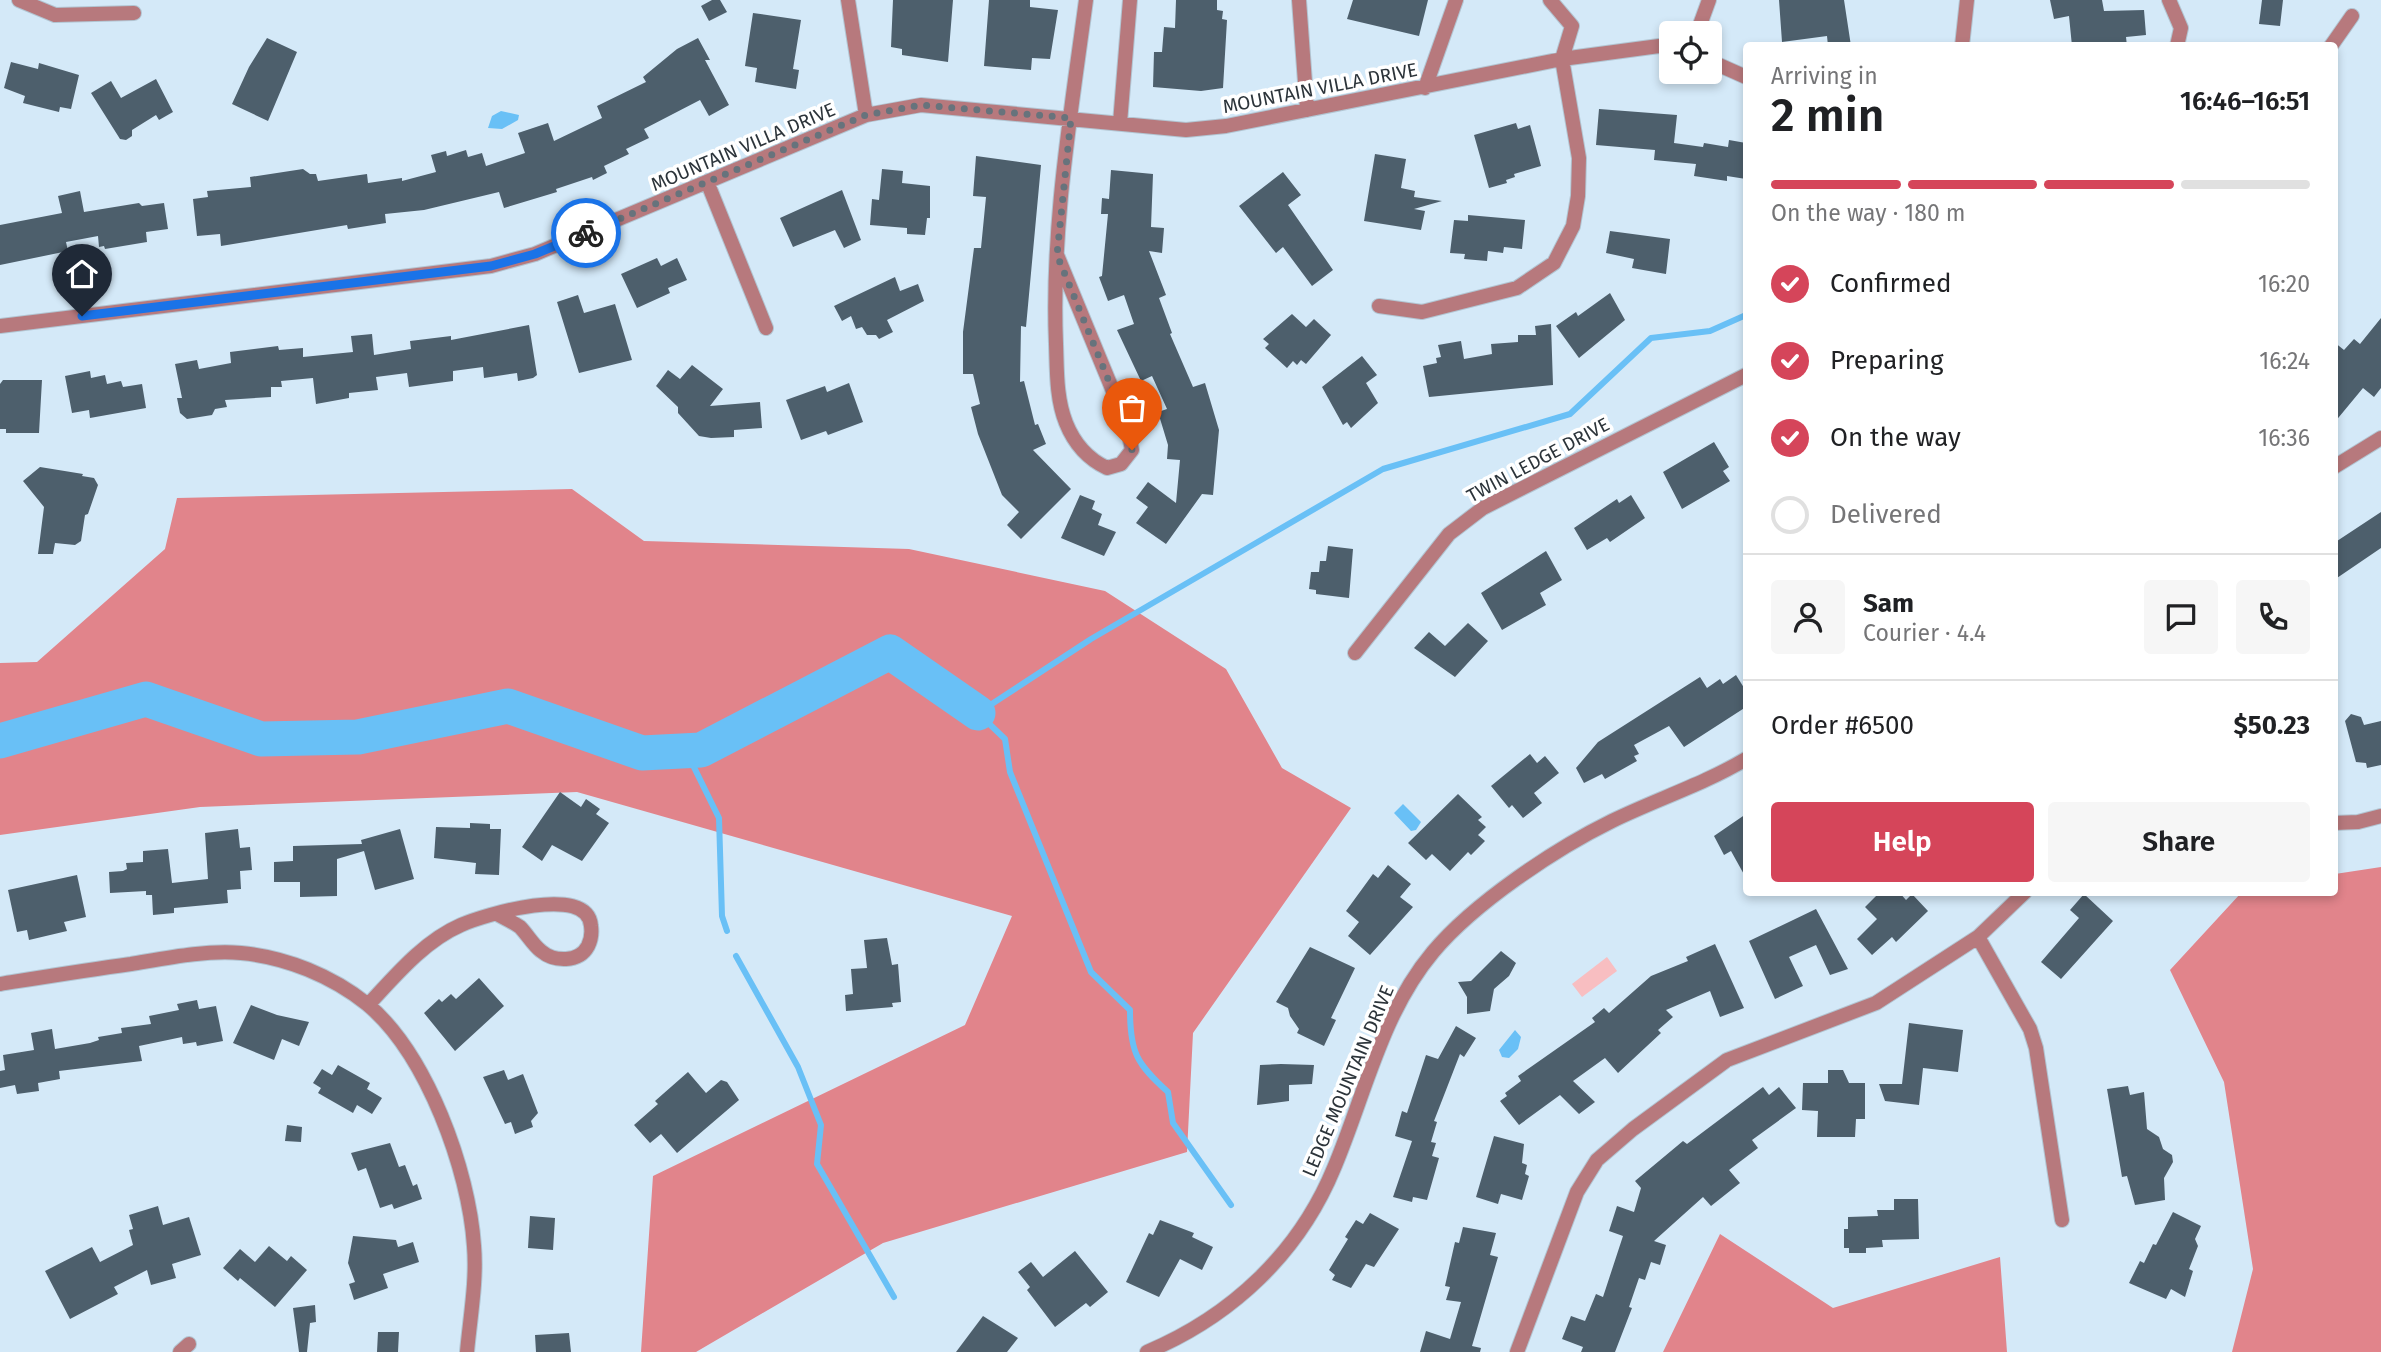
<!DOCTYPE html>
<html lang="en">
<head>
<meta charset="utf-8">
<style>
  :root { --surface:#fff; --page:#f6f6f6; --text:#202124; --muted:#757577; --line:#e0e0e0; --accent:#d5455a }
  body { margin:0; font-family:"Fira Sans",sans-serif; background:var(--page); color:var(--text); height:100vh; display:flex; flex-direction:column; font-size:26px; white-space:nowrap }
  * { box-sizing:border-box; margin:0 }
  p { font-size:23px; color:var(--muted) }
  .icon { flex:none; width:38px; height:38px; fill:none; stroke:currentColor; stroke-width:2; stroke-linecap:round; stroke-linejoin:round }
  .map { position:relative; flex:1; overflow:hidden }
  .drawer { position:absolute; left:1743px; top:42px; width:595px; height:854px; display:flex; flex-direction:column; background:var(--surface); border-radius:7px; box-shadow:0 4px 10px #0003 }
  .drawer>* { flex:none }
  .controls { position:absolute; left:1659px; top:21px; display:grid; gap:14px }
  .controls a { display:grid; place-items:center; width:63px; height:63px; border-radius:7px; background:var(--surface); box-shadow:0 4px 10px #0003; font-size:35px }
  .pin { position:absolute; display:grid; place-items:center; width:60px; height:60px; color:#fff; margin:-72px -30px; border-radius:50% 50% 50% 0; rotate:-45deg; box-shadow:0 0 7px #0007 }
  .pin .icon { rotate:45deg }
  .courier { position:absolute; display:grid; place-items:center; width:70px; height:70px; margin:-35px; border:5px solid #1a73e8; border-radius:50%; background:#fff; color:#222; box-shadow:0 2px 9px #0007 }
  .summary em { font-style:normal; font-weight:600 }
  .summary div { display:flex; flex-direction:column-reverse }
  .summary { display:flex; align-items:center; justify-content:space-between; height:119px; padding:0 28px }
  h1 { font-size:46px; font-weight:600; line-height:52px }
  .bar { display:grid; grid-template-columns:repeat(4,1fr); gap:10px 7px; align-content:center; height:84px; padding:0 28px }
  .bar i { height:9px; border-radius:5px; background:var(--line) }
  .bar .on { background:var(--accent) }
  .bar p { grid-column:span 4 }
  .line { display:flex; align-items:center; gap:18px; padding:0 28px; border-top:2px solid var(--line) }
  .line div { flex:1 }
  .round { display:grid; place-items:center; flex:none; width:74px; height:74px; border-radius:7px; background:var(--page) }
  ol { padding:0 28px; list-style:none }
  li { display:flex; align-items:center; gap:21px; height:77px }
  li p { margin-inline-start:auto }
  li .icon { padding:7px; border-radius:50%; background:var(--accent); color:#fff; stroke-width:4 }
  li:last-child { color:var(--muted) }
  li i { width:38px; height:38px; border:4px solid var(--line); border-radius:50% }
  .action { display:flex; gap:14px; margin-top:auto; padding:14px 28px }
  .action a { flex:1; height:80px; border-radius:7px; background:var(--accent); color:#fff; font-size:28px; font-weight:600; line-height:80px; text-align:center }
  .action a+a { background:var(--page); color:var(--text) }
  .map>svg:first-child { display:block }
  .green { fill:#f8bec1 }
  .forest { fill:#e1848b }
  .water { fill:#69c0f6 }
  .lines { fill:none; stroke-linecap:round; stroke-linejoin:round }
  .stream { stroke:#69c0f6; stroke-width:6 }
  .river { stroke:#69c0f6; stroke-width:35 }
  .building { fill:#4d5f6c }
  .street-casing { stroke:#b2c5d2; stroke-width:16 }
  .street { stroke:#b7797d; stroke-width:14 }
  .done { stroke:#67737c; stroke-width:7; stroke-dasharray:0 12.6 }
  .route { stroke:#1a73e8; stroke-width:9 }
  .labels { text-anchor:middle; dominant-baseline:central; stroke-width:7; stroke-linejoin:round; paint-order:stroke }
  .street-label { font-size:19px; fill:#2c343a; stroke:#fff }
</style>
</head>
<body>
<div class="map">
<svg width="2381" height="1352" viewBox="0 0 2381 1352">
  <rect width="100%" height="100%" fill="#d4e9f8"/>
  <path class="green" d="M1607 957 1617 971 1582 997 1572 984Z"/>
  <path class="forest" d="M572 489 644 541 909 549 1105 591 1226 669 1282 768 1351 808 1193 1033 1187 1152 883 1243 696 1352H641L653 1176 965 1025 1012 916 577 792 200 807 0 835V663L37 662 165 549 177 498Z
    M2381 867V1352H2232L2253 1269 2224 1082 2170 970 2241 893 2334 892 2335 874Z
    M1720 1234 1833 1308 2000 1257 2007 1352H1663Z"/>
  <path class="water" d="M501 111 519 115 518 120 502 129 488 128 492 116Z
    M1403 804 1421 822 1416 830 1411 831 1394 813Z
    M1515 1030 1521 1037 1518 1049 1509 1058 1502 1057 1499 1050Z"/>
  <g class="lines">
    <path class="stream" d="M686 751 719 818 722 916 727 931
      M736 956 798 1067 821 1125 817 1164 894 1297
      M1231 1205 1173 1123 1168 1092C1137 1064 1130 1053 1130 1010L1091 972 1010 772 1005 739 978 713 1091 639 1383 469 1570 414 1651 338 1710 331 1746 315"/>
    <path class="river" d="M0 741 146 699 261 739 358 737 508 706 642 753 701 750 890 652 978 713"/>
  </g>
  <path class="building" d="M712 0H720L727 12 709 21 701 6Z
    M893 0H953L948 62 902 55V49L891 47Z
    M989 0H1030V7L1058 10 1050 59 1032 58 1031 70 984 66Z
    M1176 0H1217V10L1223 11 1222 19 1227 20 1223 88 1201 91 1153 87 1154 52H1162L1164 27 1175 28Z
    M1353 0H1428L1419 36 1347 19Z
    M1779 0H1844L1851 46H1828L1827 36 1782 42Z
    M2050 0H2102L2104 11 2144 10 2146 35 2126 37 2127 46H2072L2069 16 2054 19Z
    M2262 0H2283L2280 26 2259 24Z
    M753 13 801 20 793 69 799 70 796 89 755 82 757 68 745 66Z
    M267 38 297 52 268 121 232 104 249 67Z
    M698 38 710 60H705L729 105 709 116 700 100 644 129 649 138 626 149 629 154 604 166 607 173 593 180 592 177 556 189 557 192 504 208 499 192 424 210 385 214 386 223 348 229 347 225 221 246 220 234 197 236 193 199 208 197 207 191 251 187 250 177 303 169 310 174H316L318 181 367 174 368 183 402 178V181L436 172 431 155 446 151 447 156 466 150 468 157 482 153 486 166 525 153 518 133 548 123 554 141 602 118 597 106 646 82 643 77 677 49Z
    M11 62 38 69 39 63 79 75 71 109 60 107 59 112 23 103 25 96 4 88Z
    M156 79 173 112 159 120 156 115 132 130V136L126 140 120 139 91 93 111 81 121 98Z
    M1599 109 1677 115 1674 143 1703 147 1704 143 1728 147 1729 140 1746 143V179L1727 176V181L1694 176 1696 164 1654 160 1655 150 1596 145Z
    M1516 123 1518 129 1530 125 1541 166 1514 174 1515 177 1506 180 1507 183 1489 188 1474 135Z
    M1375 154 1406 159 1401 188 1415 191 1414 197 1442 201 1414 209 1425 211 1421 230 1364 221Z
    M976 156 1041 165 1026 327 1021 326 1020 382 1024 381 1035 425 1038 424 1046 444 1033 450 1071 489 1021 539 1007 525 1019 512 1002 495 978 434 971 407 980 404 973 374H963V332L974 248H981L986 197 973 196Z
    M882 169 903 171 902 183 930 186V218H927L925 235 907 234V228L870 225 872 199 879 200Z
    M1111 170 1153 174 1151 227 1164 228 1162 253 1149 251 1166 295 1159 298 1172 333 1170 334 1193 387 1205 383 1219 430 1213 495 1202 494 1166 544 1136 523 1148 507 1136 498 1148 482 1176 503 1180 460 1167 459 1168 445 1158 412 1167 409 1152 376 1141 381 1117 330 1134 324 1124 295 1108 301 1099 277 1102 276 1108 214H1101L1102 198 1109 199Z
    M1283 172 1301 195 1288 205 1333 270 1312 286 1283 247 1276 253 1239 206Z
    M842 190 861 240 844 248 835 230 793 247 780 218Z
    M80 191 84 212 139 203 142 206 164 203 168 229 146 232 147 242 105 249 104 246 99 247 98 236 66 242 68 251 0 265V225L62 213 58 196Z
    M1468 215 1525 220 1522 249 1504 247 1503 253 1488 251 1487 261 1464 259 1465 254 1450 253 1454 220 1468 221Z
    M1610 231 1670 239 1666 274 1632 268 1634 259 1606 253Z
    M657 258 661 266 677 258 687 280 668 288 670 293 637 308 621 274Z
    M895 277 900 291 918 284 924 301 887 320 893 332 879 339 876 335H867L862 327 856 329 851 316 842 321 834 306Z
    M1610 293 1625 320 1579 358 1556 326 1576 312 1578 316Z
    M578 295 584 313 615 304 632 360 579 373 557 302Z
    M1292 314 1306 327 1314 319 1331 335 1306 364 1301 360 1297 365 1293 361 1287 368 1265 348 1269 344 1263 339Z
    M2381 318V388L2374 397 2363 388 2334 423V342L2344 350 2354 339 2360 344Z
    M1551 324 1553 385 1429 397 1423 366 1437 363 1436 358 1441 357 1438 345 1461 341 1464 359 1492 354 1491 344 1518 342V335H1536L1535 326Z
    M529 325 537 375 533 378 518 381 517 373 484 378 483 367 453 371V381L409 387 407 373 376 377 378 390 349 393V398L316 404 313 378 281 381 282 387H271V397L225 400 227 407 215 409 212 415 187 419 180 413 177 398H182L175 364 197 360 199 369 231 363 230 352 278 346 279 350 303 348V357L353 352 351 336 372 334 374 355 411 349 410 341 451 336V340Z
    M1362 356 1377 375 1366 383 1378 403 1351 428 1347 422 1343 425 1322 387Z
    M692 365 723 389 710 406 760 402 762 428 734 430V437L711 438 699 436 678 413V407L656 386 668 370 680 379Z
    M90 371 91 378 105 375 107 384 121 381 123 387 142 384 146 408 90 418 89 410 72 413 65 376Z
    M3 380H42L39 433H6V429H0V384Z
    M849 383 863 422 828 435 826 431 801 440 786 400 825 386 827 392Z
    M1714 442 1729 467 1723 471 1730 481 1682 509 1663 472Z
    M40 467 83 474 82 476 94 478 98 485 88 514 85 515 81 541 75 545 55 543 53 554H38L44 507 23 481Z
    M1080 495 1095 501 1092 509 1102 514 1098 525 1116 532 1104 556 1061 538Z
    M1631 495 1645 518 1610 542 1607 538 1587 550 1574 528 1617 499 1619 503Z
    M2381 512V548L2334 580V543Z
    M1328 546 1353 549 1349 598 1316 594V590L1309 589 1311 572H1319L1320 561H1326Z
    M1546 551 1562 580 1540 593 1546 605 1502 630 1481 593Z
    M1468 623 1488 641 1455 677 1414 648 1429 632 1445 646Z
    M1736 675 1746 691V707L1684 747 1669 726 1634 745 1639 754 1634 756 1637 761 1605 779 1602 774 1584 783 1576 768 1598 742 1700 677 1707 688 1720 679 1723 684Z
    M2351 714 2361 717 2364 725 2381 721V765L2367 768 2366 763 2356 762 2345 721Z
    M1530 754 1537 763 1545 756 1559 773 1534 793 1542 803 1523 818 1512 805 1509 808 1491 786Z
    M560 792 581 807 586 799 600 809 596 814 609 823 582 861 552 845 542 861 522 847Z
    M1458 794 1482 817 1478 820 1486 827 1478 835 1485 841 1471 855 1468 852 1450 871 1432 854 1426 860 1408 843Z
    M1746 814V878L1731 851 1724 855 1714 836Z
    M470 823 490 824V829H501L499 875 475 874 476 863 434 858 436 827 470 828Z
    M238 829 240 848 250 847 252 870 240 871 241 889 227 890 228 903 174 908V913L153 915 152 895H146V891L110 893 109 872 123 871 127 869 126 863 143 862V851L168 849 172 883 208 879 205 833Z
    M400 829 414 879 375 890 364 851 337 859V896L300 897V882H274V862L293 861V846L362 844 361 840Z
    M1388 865 1411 884 1400 897 1413 907 1370 955 1348 936 1359 922 1346 911 1373 874 1378 878Z
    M77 875 86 917 64 922 67 931 29 940 27 930 17 932 8 890Z
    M1880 892H1899L1906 900 1912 894 1928 911 1896 942 1892 937 1872 955 1857 939 1877 919 1865 907Z
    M2084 894 2113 921 2061 979 2041 962 2079 918 2070 910Z
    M1816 909 1848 969 1830 975 1816 945 1789 957 1803 986 1775 999 1749 941Z
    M887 938 892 965 898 964 901 1002 892 1003 893 1007 846 1011 845 995 853 994 851 969 867 968 864 940Z
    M1715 944 1744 1008 1720 1017 1710 991 1666 1010 1673 1017 1658 1030 1661 1033 1618 1073 1605 1058 1573 1081 1595 1102 1579 1114 1560 1095 1519 1125 1500 1101 1507 1096 1505 1093 1521 1081 1518 1076 1595 1022 1592 1018 1604 1008 1609 1013 1651 976 1688 961 1686 957Z
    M1310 947 1355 968 1331 1018 1336 1020 1324 1046 1297 1033 1299 1029 1290 1016 1288 1008 1276 1002Z
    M1501 951 1516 963 1509 976 1494 989 1490 1011 1467 1014V997L1458 982 1471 981Z
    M479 978 504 1006 455 1051 424 1013 439 999 442 1002 451 994 456 999Z
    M197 1000 199 1009 216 1006 223 1041 197 1046 196 1042 183 1044 182 1037 139 1046 142 1061 59 1071 60 1079 38 1083 39 1091 17 1094 15 1085 0 1088V1071L5 1070 3 1055 34 1050 31 1033 52 1029 55 1049 90 1043 99 1040 98 1037 122 1033 121 1028 151 1024 149 1016 179 1010 177 1004Z
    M251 1005 277 1015 309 1022 299 1046 282 1039 274 1060 233 1043Z
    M1909 1023 1963 1030 1958 1072 1923 1068 1919 1105 1885 1101 1879 1084H1902Z
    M1456 1026 1476 1038 1464 1057 1460 1054 1434 1121 1437 1122 1431 1142 1436 1143 1432 1156 1439 1158 1427 1200 1413 1197 1412 1202 1393 1197 1412 1141 1395 1136 1402 1111 1407 1113 1426 1055 1438 1059Z
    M1281 1064 1314 1065 1312 1084 1289 1085V1101L1257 1105 1260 1065Z
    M338 1065 370 1083 367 1089 382 1098 372 1114 357 1105 353 1113 318 1093 321 1088 313 1083 322 1069 332 1075Z
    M504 1070 508 1080 523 1074 538 1113 531 1121 533 1127 515 1134 511 1122 505 1124 483 1077Z
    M1828 1070H1843L1849 1083H1865V1119H1856L1855 1137H1817L1818 1111 1802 1110 1803 1083H1828Z
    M688 1072 706 1093 721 1080 727 1082 739 1100 677 1153 661 1134 650 1143 634 1125 658 1104 655 1101Z
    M2128 1086 2130 1095 2144 1092 2147 1129 2159 1137 2163 1149 2172 1155 2173 1162 2164 1178 2165 1200 2135 1205 2127 1176 2122 1177 2107 1089Z
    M1763 1087 1769 1095 1779 1087 1796 1108 1752 1140 1758 1148 1729 1170 1740 1183 1711 1206 1703 1197 1654 1241 1666 1245 1660 1265 1651 1262 1645 1280 1639 1278 1629 1307 1632 1308 1615 1352H1581L1583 1347 1562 1339 1571 1316 1585 1321 1596 1294 1603 1297 1623 1236 1609 1231 1617 1206 1634 1212 1641 1188 1635 1181 1683 1141 1687 1144Z
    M287 1125 302 1127 301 1142 285 1141Z
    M1494 1136 1524 1144 1522 1163 1527 1165 1525 1174 1529 1176 1522 1200 1501 1194 1498 1204 1476 1197Z
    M390 1143 399 1167 405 1165 413 1186 417 1184 422 1199 394 1209 392 1204 380 1208 366 1168 358 1171 351 1153Z
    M1894 1199H1918L1919 1239 1882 1240 1883 1247 1866 1248V1253H1849V1248H1844V1229H1848V1217L1878 1216 1877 1210H1894Z
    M158 1206 163 1225 189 1217 201 1255 172 1264 176 1278 151 1285 147 1270 114 1287 118 1294 70 1319 45 1271 92 1247 100 1262 133 1245 129 1230 133 1229 129 1215Z
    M2173 1212 2201 1226 2195 1239 2198 1246 2189 1269 2193 1271 2185 1297 2171 1289 2166 1299 2129 1283 2140 1261 2144 1263 2153 1244 2156 1245Z
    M1370 1213 1399 1229 1374 1267 1366 1264 1351 1288 1332 1280 1335 1275 1329 1270 1348 1239 1345 1237 1356 1220 1363 1224Z
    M530 1216 555 1218 553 1250 528 1248Z
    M1160 1220 1194 1233 1192 1237 1213 1247 1202 1270 1180 1259 1159 1297 1126 1282 1149 1233 1153 1235Z
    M1463 1227 1496 1233 1490 1255 1498 1257 1472 1346 1481 1348 1480 1352H1420L1426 1331 1450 1339 1461 1302 1446 1300 1450 1287 1445 1286 1455 1242 1459 1243Z
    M353 1236 396 1240 398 1247 413 1242 419 1262 383 1274 388 1288 354 1300 349 1284 355 1282 348 1263Z
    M269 1246 287 1261 291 1256 307 1270 275 1307 240 1278 238 1281 223 1268 240 1249 255 1262Z
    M1075 1251 1108 1292 1090 1307 1086 1303 1055 1327 1027 1290 1030 1287 1018 1272 1031 1262 1043 1277Z
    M315 1305 316 1322 310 1323 307 1352H299L293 1308Z
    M983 1316 1018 1338 1007 1352H956Z
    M378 1332H399L398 1352H377Z
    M569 1333 571 1352H536L535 1335Z"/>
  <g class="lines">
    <defs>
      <path id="street" d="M19 0 55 15 134 13
        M848 0 866 115
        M1299 0 1307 110
        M2169 0 2181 28 2177 46
        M1697 33 1709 0
        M1962 46 1967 0
        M2331 46 2352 16
        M1710 61 1746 77
        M1425 88 1456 0
        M1120 123 1130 0
        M708 184 766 328
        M1057 255 1127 425 1132 450 1121 464 1107 468C1088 459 1074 443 1066 423 1056 398 1057 370 1056 344 1051 229 1071 113 1086 0
        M1379 306 1422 312 1517 288 1554 263 1573 226 1578 196 1579 158 1562 59 1572 26 1550 0
        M0 326 491 266 535 254 866 115 921 105 1186 130 1226 126 1562 59 1659 46 1671 48
        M2334 467 2381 438
        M1355 653 1449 534 1483 508 1746 375
        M2334 823 2358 822 2381 816
        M1978 937 2030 1029 2036 1048 2062 1220
        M0 984C44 977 87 970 131 964 167 958 205 950 241 953 286 957 332 976 367 1004 427 1054 469 1170 474 1246 477 1281 470 1318 467 1352
        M368 1005C395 976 424 941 461 925 484 915 588 883 591 926 592 933 591 940 588 946 579 963 554 962 541 951 533 945 527 934 520 927 513 922 504 918 497 914
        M180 1352 189 1344
        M1147 1352C1232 1316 1299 1253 1334 1168 1365 1095 1381 1014 1433 952 1474 903 1555 849 1612 821 1657 799 1702 785 1746 759
        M1517 1352 1577 1192 1597 1160 1633 1129 1727 1060 1876 1003 1978 937 2025 892"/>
    </defs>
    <use href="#street" class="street-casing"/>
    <use href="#street" class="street"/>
  </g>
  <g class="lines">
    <path class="done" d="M586 233 866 115 921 105 1071 118 1057 255 1127 425 1132 450"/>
    <path class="route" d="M82 316 491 266 535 254 586 233"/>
  </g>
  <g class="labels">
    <g class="street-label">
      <text transform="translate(1320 88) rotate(-11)">MOUNTAIN VILLA DRIVE</text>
      <text transform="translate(743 147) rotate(-23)">MOUNTAIN VILLA DRIVE</text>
      <text transform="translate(1538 460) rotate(-28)">TWIN LEDGE DRIVE</text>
      <text transform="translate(1348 1081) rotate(-67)">LEDGE MOUNTAIN DRIVE</text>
    </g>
  </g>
</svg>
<div class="controls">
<a><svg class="icon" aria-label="locate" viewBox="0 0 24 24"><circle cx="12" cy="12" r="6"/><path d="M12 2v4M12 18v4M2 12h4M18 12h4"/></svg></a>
</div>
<div class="pin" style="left:1132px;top:450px;background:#ea580c"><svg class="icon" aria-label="bag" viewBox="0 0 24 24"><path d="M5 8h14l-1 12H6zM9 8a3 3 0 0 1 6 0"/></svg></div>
<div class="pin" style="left:82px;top:316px;background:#1f2937"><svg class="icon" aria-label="home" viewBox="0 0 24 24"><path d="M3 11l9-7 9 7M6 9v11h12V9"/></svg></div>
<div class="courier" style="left:586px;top:233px"><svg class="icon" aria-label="bike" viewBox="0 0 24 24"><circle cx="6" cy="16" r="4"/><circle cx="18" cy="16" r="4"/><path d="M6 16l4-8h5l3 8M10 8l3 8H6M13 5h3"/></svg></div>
<section class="drawer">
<div class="summary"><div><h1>2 min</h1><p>Arriving in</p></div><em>16:46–16:51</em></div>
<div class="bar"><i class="on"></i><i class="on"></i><i class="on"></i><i></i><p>On the way · 180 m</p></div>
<ol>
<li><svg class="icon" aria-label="check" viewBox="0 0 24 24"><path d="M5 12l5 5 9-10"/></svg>Confirmed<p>16:20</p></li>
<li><svg class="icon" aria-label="check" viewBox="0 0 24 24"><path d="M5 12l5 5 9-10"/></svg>Preparing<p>16:24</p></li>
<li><svg class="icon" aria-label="check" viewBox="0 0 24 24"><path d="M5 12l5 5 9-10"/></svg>On the way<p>16:36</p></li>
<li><i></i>Delivered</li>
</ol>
<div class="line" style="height:126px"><a class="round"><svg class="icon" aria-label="person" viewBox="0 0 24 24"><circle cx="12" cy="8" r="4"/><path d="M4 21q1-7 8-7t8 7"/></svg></a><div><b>Sam</b><p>Courier · 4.4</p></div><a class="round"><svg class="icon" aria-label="chat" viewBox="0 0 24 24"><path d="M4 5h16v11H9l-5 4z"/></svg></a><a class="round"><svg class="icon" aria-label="phone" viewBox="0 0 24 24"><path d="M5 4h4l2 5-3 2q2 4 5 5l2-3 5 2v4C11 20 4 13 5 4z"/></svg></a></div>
<div class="line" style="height:91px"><div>Order #6500</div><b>$50.23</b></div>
<div class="action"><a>Help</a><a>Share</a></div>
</section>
</div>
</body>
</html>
